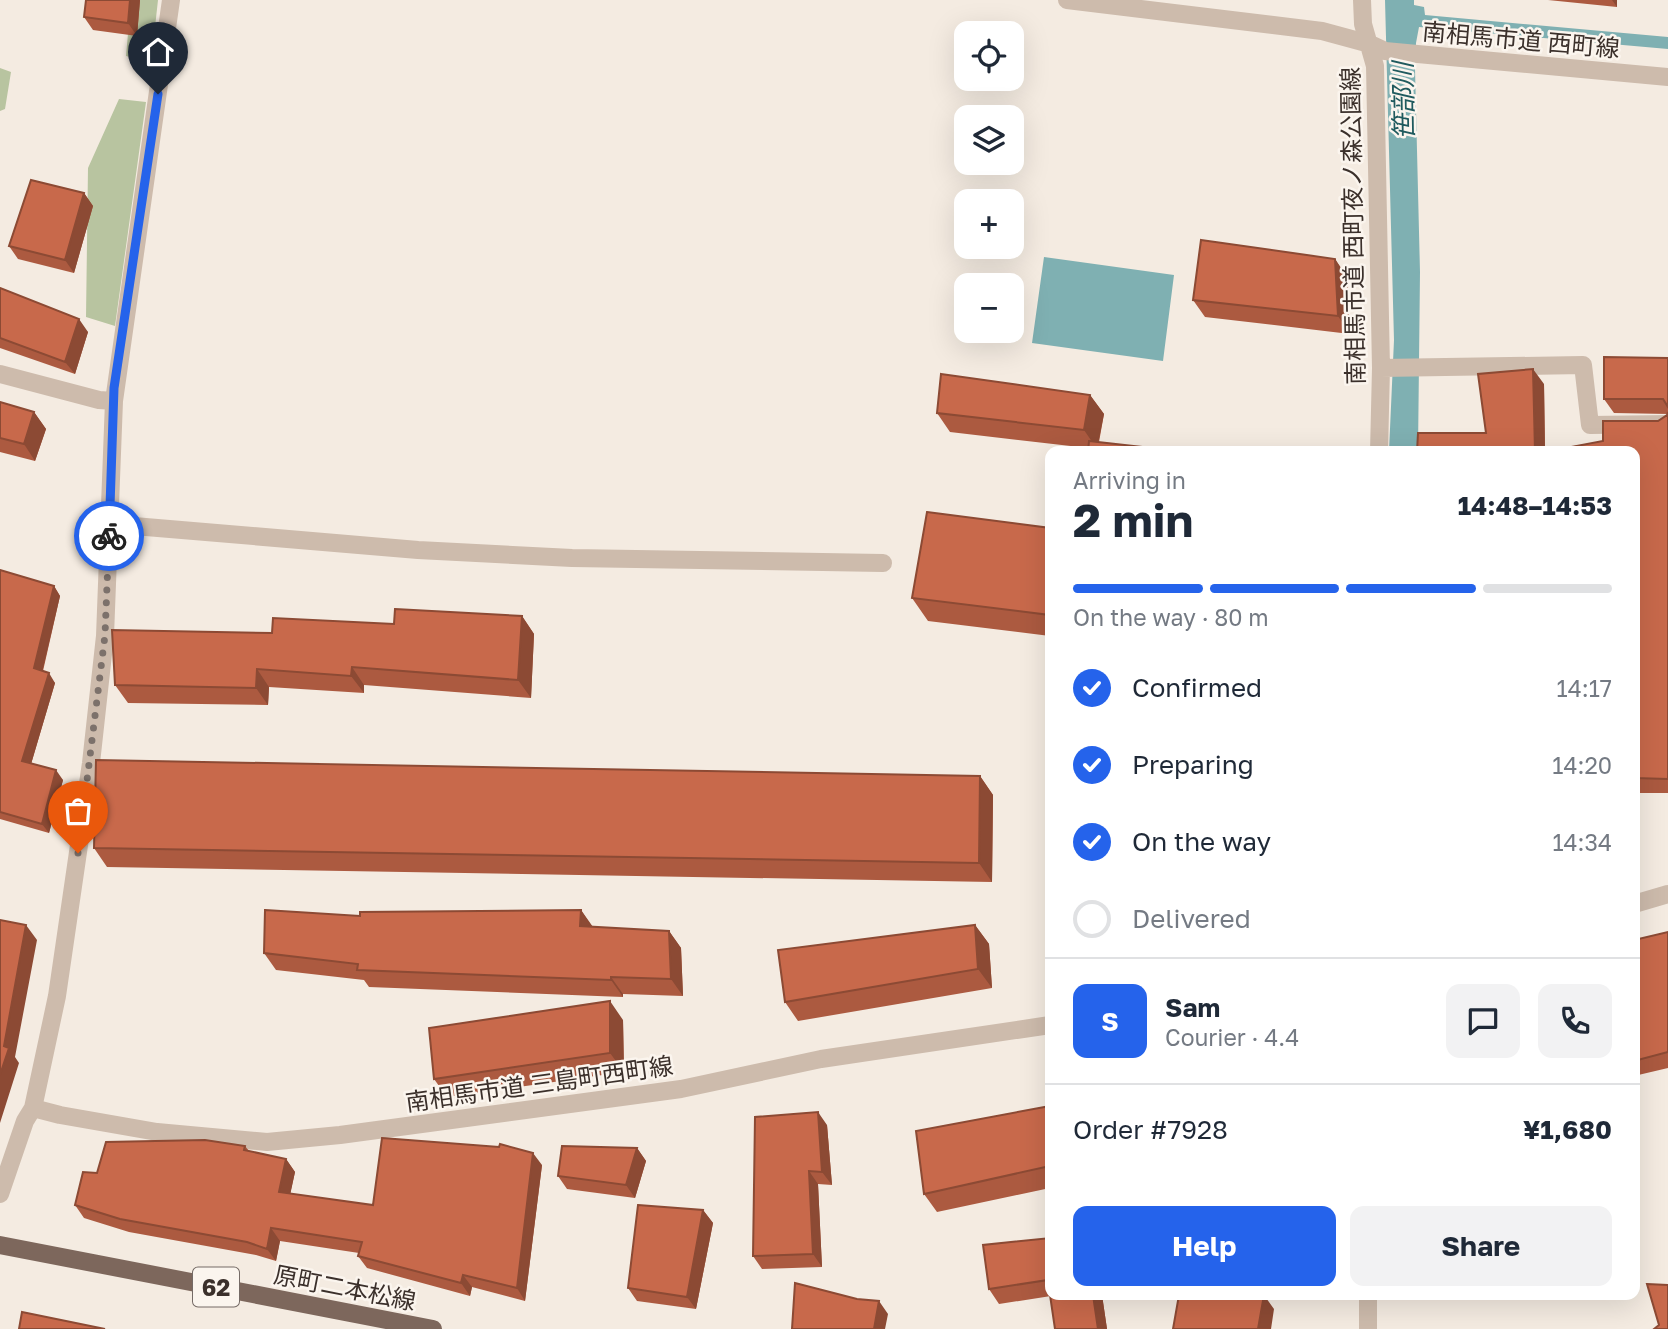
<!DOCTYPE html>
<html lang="en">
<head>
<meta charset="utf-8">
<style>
  :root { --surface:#fff; --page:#f2f2f3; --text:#1f2937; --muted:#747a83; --line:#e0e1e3; --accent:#2563eb }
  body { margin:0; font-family:"Golos Text","Noto Sans JP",sans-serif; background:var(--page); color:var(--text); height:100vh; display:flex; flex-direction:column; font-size:26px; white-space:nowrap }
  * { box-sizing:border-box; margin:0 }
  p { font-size:23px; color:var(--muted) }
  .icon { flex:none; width:38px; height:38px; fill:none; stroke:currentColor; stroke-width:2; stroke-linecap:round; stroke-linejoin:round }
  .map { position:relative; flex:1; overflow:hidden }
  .sheet { position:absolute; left:1045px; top:446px; width:595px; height:854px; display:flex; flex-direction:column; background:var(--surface); border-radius:14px; box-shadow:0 7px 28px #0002 }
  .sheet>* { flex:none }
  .fabs { position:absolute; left:954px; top:21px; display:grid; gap:14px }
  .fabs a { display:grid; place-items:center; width:70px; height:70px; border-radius:14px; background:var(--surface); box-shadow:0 7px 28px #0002; font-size:35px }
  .pin { position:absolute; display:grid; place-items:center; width:60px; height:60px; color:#fff; margin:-72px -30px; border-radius:50% 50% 50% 0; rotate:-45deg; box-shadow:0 0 7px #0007 }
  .pin .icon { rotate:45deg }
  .courier { position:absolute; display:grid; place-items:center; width:70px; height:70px; margin:-35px; border:5px solid #2563eb; border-radius:50%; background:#fff; color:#222; box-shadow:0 2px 9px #0007 }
  .head em { font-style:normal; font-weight:700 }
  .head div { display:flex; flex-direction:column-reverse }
  .head { display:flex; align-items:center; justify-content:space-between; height:119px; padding:0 28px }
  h1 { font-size:46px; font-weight:700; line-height:52px }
  .bar { display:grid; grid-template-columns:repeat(4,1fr); gap:10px 7px; align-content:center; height:84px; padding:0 28px }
  .bar i { height:9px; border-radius:5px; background:var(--line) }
  .bar .on { background:var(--accent) }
  .bar p { grid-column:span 4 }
  .line { display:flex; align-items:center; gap:18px; padding:0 28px; border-top:2px solid var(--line) }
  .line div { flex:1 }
  .round { display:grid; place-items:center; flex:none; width:74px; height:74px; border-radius:14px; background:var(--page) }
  ol { padding:0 28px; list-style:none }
  li { display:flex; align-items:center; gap:21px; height:77px }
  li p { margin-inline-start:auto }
  li .icon { padding:7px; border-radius:50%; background:var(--accent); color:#fff; stroke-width:4 }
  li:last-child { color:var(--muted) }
  li i { width:38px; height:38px; border:4px solid var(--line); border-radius:50% }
  .cta { display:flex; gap:14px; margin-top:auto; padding:14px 28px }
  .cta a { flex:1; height:80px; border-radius:14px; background:var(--accent); color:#fff; font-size:28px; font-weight:700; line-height:80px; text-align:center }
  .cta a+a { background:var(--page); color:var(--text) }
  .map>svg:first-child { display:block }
  .green { fill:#b8c4a0 }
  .water { fill:#7fb0b2 }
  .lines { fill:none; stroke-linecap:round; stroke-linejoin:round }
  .minor { stroke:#cdbbac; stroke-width:18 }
  .major { stroke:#7d675c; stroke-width:18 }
  .wall { fill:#ac5a40 }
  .shaded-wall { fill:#8c4a34 }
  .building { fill:#c8694b; stroke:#8c4a34; stroke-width:2 }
  .done { stroke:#7c716b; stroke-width:7; stroke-dasharray:0 12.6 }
  .route { stroke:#2563eb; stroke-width:9 }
  .labels { text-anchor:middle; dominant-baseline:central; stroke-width:5; stroke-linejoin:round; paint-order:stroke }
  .shield { fill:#fbf5ee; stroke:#756b66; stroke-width:2 }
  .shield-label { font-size:23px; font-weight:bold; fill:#3b302b }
  .street-label { font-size:24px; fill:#3b302b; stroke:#fbf5ee }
  .water-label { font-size:26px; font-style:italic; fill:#1f5a5e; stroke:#fbf5ee }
</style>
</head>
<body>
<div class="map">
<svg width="1668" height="1329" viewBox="0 0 1668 1329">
  <rect width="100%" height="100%" fill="#f4ebe1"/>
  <path class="green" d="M131 0H158L151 63 126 56Z
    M0 68 11 72 5 109 0 111Z
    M119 99 146 102 115 326 86 317 88 168Z"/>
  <path class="water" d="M1385 0H1414V5L1424 7 1425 15 1668 37V49L1419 27 1416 43 1415 69 1420 272 1418 451H1389L1394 340Z
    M1044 257 1174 275 1163 361 1032 343Z"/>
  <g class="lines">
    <path class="minor" d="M1067 0 1322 31 1370 44 1385 51 1668 77
      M1362 0 1363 24 1375 66 1381 368 1379 452
      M1381 368 1583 365 1590 425 1668 424
      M0 374 99 400 114 401 105 636 91 763 57 996 33 1108 25 1121 0 1194
      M114 401 171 0
      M110 524 418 550 572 558 883 563
      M1634 904 1668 894
      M33 1108 60 1115 157 1132 267 1142 340 1135 681 1089 821 1059 1050 1025
      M1368 1295V1329"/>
    <path class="major" d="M0 1245 433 1329"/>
  </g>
  <path class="wall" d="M140 0 137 36 93 30 84 17Z
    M1548 0H1617V7Z
    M84 193 93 206 74 273 18 259 9 246Z
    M1335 259 1347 277 1350 334 1205 317 1193 300Z
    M0 288 88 332 75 374 0 348Z
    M1668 358V793H1634V452H1417L1486 433 1544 384 1545 451 1603 441 1658 421 1667 415 1668 414 1614 413 1604 399Z
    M1090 395 1104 414 1099 442 1088 448 950 432 937 413Z
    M0 402 34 412 46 429 35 461 0 452Z
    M1050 528V636L928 621 912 598Z
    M0 570 54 586 60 596 43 671 55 683 31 764 63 780 49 833 0 819Z
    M522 616 534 634 531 698 364 685V693L269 687 268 705 128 703 115 685 272 633 394 624Z
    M980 776 993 795 992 882 107 867 94 848Z
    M581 910 592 927 669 931 681 948 683 996 623 994V997L369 987 364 980 276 970 264 953 360 916Z
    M975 925 989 944 992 988 798 1021 785 1002Z
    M1668 932V1068L1634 1076V1009Z
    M623 1020 624 1072 447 1097 434 1079Z
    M1050 1106V1188L937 1212 924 1194Z
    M827 1125 832 1185 818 1184 822 1267 762 1269 753 1256Z
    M245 1146 249 1151 286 1159 295 1172 290 1194 373 1205 542 1165 525 1301 472 1287 470 1296 367 1268 358 1256 359 1253 280 1241 276 1261 256 1255 129 1232 84 1218 75 1205 97 1173Z
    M637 1148 646 1161 635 1198 567 1189 558 1176Z
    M703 1210 713 1223 696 1309 637 1301 628 1288Z
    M1050 1238V1295H1102L1107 1329H1055L1051 1296 999 1304 989 1289Z"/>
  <path class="shaded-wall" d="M130 0H140L137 36 128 23Z
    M1612 0H1617V7Z
    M84 193 93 206 74 273 65 260Z
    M1335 259 1347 277 1350 334 1338 316Z
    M79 319 88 332 75 374 65 362Z
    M1533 369 1544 384 1545 452H1535Z
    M1090 395 1104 414 1097 449 1084 430Z
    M34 412 46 429 35 461 24 444Z
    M54 586 60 596 41 677 34 668Z
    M522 616 534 634 531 698 518 680Z
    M352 667 364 685V693L351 676Z
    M257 669 269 687 268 705 256 688Z
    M49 673 55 683 29 771 22 761Z
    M56 770 63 780 49 833 42 824Z
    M980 776 993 795 992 882 979 863Z
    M581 910 593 927 580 926Z
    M26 925 37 940 15 1057 19 1063 0 1123V1075L4 1046Z
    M975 925 989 944 992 988 978 969Z
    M669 931 681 948 683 996 671 979Z
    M611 977 623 994V997L611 980Z
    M610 1001 623 1020 624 1072 610 1053Z
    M818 1112 827 1125 832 1185 822 1172Z
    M637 1148 646 1161 635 1198 626 1185Z
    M533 1153 542 1165 525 1301 517 1288Z
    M286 1159 295 1172 288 1205 279 1192Z
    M809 1171 818 1184 822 1267 813 1254Z
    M703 1210 713 1223 696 1309 687 1297Z
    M271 1228 280 1241 276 1261 267 1249Z
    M463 1275 472 1287 470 1296 461 1283Z
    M1093 1295H1102L1107 1329H1098Z
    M1264 1295 1274 1309 1271 1329H1258Z
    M879 1301 888 1314 885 1329H874Z"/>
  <path class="building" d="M86 0H130L128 23 84 17Z
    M31 180 84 193 65 260 9 246Z
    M1201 240 1335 259 1338 316 1193 300Z
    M0 288 79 319 65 362 0 338Z
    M1604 357 1668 358V407L1663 399H1604Z
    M1533 369 1535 452H1417L1418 433H1486L1478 374Z
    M941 374 1090 395 1084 430 937 413Z
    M0 402 34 412 24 444 0 438Z
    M1668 412V779L1634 778V452H1545L1603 441V421H1658L1667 415Z
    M1089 441 1187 452H1088Z
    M927 512 1050 528V615L912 598Z
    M0 570 54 586 34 668 49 673 22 761 56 770 42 824 0 812Z
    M395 609 522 616 518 680 352 667 351 676 257 669 256 688 115 685 112 630 272 633 273 618 394 624Z
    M96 760 980 776 979 863 94 848Z
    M265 910 360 916V912L581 910 580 926 669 931 671 979 611 977V980L357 970 358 964 264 953Z
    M0 920 26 925 4 1046 9 1048 0 1075Z
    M975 925 978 969 785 1002 778 950Z
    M1668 932V1052L1634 1061V940Z
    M610 1001V1053L434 1079 429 1028Z
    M1050 1106V1166L924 1194 916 1131Z
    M818 1112 822 1172 809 1171 813 1254 753 1256 755 1117Z
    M382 1138 499 1147 500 1144 533 1153 517 1288 463 1275 461 1283 358 1256 362 1242 271 1228 267 1249 247 1242 120 1219 75 1205 83 1172 97 1173 106 1142 205 1140 245 1146 244 1150 286 1159 279 1192 373 1205Z
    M562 1146 637 1148 626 1185 558 1176Z
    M638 1205 703 1210 687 1297 628 1288Z
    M1050 1238V1292L1048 1280 989 1289 983 1245Z
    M795 1283 857 1299 879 1301 874 1329H792Z
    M1647 1284 1668 1285V1329H1654L1659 1325Z
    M1050 1295H1093L1098 1329H1055Z
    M1179 1295H1264L1258 1329H1173Z
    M22 1312 105 1329H19Z"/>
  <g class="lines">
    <path class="done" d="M78 853 105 635 109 536"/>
    <path class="route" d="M109 536 114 388 158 94"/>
  </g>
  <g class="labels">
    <rect class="shield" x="193" y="1267.5" width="46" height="39" rx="5"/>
    <g class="shield-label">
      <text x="216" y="1287">62</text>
    </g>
    <g class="street-label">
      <text transform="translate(1521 39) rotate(5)">南相馬市道 西町線</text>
      <text transform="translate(1352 226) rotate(-91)">南相馬市道 西町夜ノ森公園線</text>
      <text transform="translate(539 1083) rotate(-8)">南相馬市道 三島町西町線</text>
      <text transform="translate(345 1287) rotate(11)">原町二本松線</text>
    </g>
    <g class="water-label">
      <text transform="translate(1403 101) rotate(-91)">笹部川</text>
    </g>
  </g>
</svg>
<div class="fabs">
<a><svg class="icon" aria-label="locate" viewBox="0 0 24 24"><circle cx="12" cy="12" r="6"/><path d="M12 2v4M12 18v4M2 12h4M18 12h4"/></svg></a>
<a><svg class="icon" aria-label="layers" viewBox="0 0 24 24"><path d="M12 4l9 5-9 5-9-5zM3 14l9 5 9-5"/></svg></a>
<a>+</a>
<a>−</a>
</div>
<div class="pin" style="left:78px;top:853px;background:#ea580c"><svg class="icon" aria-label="bag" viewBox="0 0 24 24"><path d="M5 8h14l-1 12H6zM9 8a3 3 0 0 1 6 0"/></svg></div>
<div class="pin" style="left:158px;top:94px;background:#1f2937"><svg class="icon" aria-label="home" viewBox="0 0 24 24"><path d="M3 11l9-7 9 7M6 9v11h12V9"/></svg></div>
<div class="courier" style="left:109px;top:536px"><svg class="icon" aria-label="bike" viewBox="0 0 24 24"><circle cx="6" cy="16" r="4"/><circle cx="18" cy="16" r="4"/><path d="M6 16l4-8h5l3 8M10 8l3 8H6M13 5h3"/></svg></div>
<section class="sheet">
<div class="head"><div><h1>2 min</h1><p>Arriving in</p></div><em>14:48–14:53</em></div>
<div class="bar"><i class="on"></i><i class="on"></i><i class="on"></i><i></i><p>On the way · 80 m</p></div>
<ol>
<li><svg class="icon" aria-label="check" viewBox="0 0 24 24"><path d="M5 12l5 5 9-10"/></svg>Confirmed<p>14:17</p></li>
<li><svg class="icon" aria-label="check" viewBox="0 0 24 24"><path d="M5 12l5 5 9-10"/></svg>Preparing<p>14:20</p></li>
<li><svg class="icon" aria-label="check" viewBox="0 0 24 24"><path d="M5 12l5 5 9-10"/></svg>On the way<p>14:34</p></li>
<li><i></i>Delivered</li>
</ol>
<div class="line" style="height:126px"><b class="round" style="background:var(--accent);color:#fff">S</b><div><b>Sam</b><p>Courier · 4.4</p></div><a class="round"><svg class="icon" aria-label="chat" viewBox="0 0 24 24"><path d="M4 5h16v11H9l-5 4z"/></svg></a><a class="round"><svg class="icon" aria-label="phone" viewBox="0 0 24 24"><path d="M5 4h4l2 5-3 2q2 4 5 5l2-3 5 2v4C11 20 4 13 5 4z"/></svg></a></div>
<div class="line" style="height:91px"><div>Order #7928</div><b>¥1,680</b></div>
<div class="cta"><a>Help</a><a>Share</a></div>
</section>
</div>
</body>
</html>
